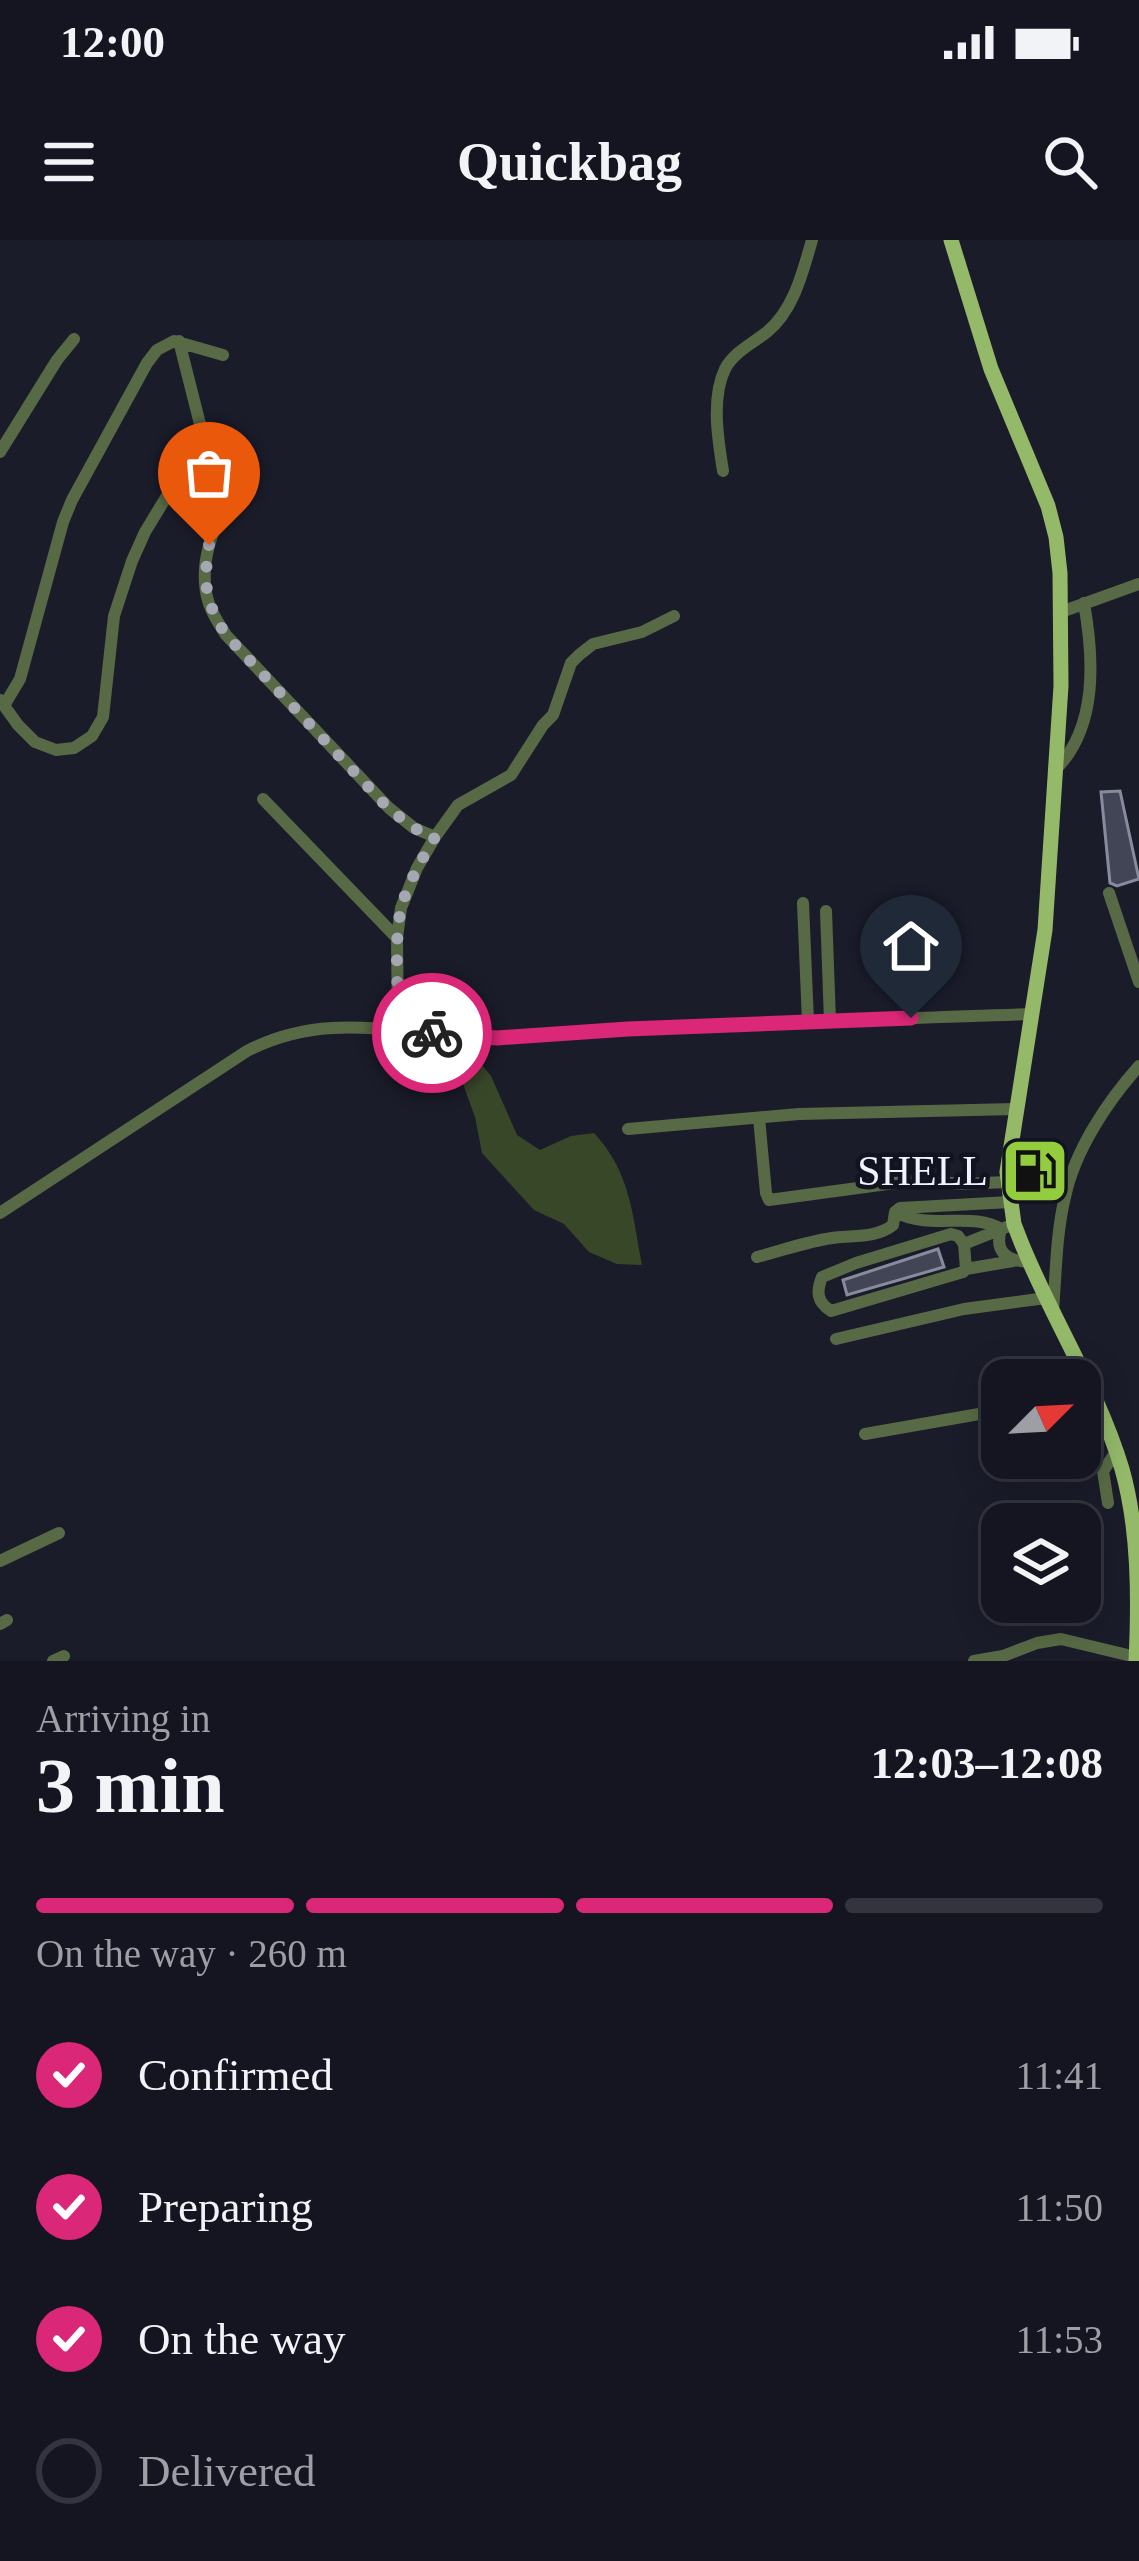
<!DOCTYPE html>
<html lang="en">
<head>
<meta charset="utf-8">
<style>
  :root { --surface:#141520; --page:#1d1e29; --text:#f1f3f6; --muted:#9d9fa5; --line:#33343e; --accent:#db2777 }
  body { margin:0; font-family:"Times New Roman",serif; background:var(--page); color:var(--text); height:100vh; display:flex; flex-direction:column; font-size:45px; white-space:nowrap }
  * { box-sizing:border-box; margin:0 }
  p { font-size:39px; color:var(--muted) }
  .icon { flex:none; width:66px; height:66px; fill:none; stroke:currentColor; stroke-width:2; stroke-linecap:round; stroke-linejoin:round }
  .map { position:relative; height:1421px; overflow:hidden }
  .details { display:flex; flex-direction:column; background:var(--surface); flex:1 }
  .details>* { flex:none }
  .needle { width:78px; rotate:66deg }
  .buttons { position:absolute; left:981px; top:1119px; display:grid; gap:24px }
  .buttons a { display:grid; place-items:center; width:120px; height:120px; border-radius:24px; background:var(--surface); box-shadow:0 6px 30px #0003,0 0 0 3px var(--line); font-size:60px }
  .pin { position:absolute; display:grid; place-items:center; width:102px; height:102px; color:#fff; margin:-123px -51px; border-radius:50% 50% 50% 0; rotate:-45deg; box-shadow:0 0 12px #0007 }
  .pin .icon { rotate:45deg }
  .courier { position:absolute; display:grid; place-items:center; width:120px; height:120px; margin:-60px; border:9px solid #db2777; border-radius:50%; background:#fff; color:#222; box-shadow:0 3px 15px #0007 }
  .overview em { font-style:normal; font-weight:700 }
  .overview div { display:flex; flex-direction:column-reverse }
  .overview { display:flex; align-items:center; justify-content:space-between; height:204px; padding:0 36px }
  h1 { font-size:78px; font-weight:700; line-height:90px }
  .bar { display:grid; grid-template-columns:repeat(4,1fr); gap:18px 12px; align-content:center; height:144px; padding:0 36px }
  .bar i { height:15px; border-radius:9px; background:var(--line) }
  .bar .selected { background:var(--accent) }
  .bar p { grid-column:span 4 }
  ol { padding:0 36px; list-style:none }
  li { display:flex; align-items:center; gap:36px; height:132px }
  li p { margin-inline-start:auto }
  li .icon { padding:12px; border-radius:50%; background:var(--accent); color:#fff; stroke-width:4 }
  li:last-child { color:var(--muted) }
  li i { width:66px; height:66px; border:6px solid var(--line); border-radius:50% }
  .status { display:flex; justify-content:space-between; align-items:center; height:84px; padding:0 60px; background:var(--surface); direction:ltr }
  .status svg { height:33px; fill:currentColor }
  header { display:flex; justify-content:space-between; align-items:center; height:156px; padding:0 36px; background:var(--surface); font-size:54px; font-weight:700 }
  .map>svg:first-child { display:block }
  .green { fill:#394729 }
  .building { fill:#424555; stroke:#878b9d; stroke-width:3 }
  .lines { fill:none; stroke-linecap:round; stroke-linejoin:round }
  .minor { stroke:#586a45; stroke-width:12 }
  .major { stroke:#94b969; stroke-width:15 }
  .done { stroke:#a5a7b3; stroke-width:12; stroke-dasharray:0 21.6 }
  .route { stroke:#db2777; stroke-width:15 }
  .labels { text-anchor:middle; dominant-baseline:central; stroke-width:9; stroke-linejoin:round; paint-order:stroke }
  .poi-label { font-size:42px; fill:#f0f2fd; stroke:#111320; text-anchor:end }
</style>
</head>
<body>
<div class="status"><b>12:00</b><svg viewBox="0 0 49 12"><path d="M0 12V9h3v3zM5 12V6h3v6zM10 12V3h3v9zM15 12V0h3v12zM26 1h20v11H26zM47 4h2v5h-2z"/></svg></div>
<header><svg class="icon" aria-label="menu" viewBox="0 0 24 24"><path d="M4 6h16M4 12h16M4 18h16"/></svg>Quickbag<svg class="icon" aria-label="search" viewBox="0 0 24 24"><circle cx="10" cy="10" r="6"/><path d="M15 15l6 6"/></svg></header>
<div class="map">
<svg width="1139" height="1421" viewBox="0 0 1139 1421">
  <rect width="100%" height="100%" fill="#1a1c2a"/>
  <path class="green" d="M474 815 491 836 517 895 540 910 571 896 594 893C631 933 632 974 642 1025L617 1024 589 1012 564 984 534 970 482 913 475 877 463 844Z"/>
  <path class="building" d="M1120 551 1139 639 1117 646 1110 643 1101 552Z
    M938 1009 944 1027 847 1055 843 1040Z"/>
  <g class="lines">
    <path class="minor" d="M179 101 200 184C208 193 222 196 229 206 242 225 214 284 209 306 206 317 204 331 205 343 206 364 215 378 226 395L389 568 414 588 435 597 417 628 401 668 397 698 398 788
      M0 212 57 120 74 99
      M723 231C718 200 711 158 725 129 734 112 753 103 767 92 794 70 803 31 812 0
      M1061 372 1139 344
      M0 460 18 485 35 502 56 510 74 508 92 496 103 477 114 376 132 321 145 292 193 213 219 198
      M5 464 20 439 63 282 72 260 147 123 157 110 174 101 223 115
      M1054 531C1098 489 1094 419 1084 363
      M263 559 397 698
      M435 597 458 565 511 535 543 485 553 475 571 423 579 415 593 404 642 392 674 376
      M1109 653 1139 742
      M803 663 808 782
      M826 671 830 781
      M759 878 766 953 769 960 917 940 962 944 1007 942
      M628 889 799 874 1015 869
      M895 972C931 991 972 971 1001 989 994 1012 1007 1021 1029 1022
      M0 973 247 811C334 766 410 800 500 797 543 796 586 791 629 789 763 782 899 779 1033 774
      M964 1004 958 996 951 994 856 1023 822 1037C816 1052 817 1062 831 1071L963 1032 966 1029 964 1004 1014 984
      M757 1017C780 1011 803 1003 826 999 848 994 874 1000 893 985L895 972 900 968 1010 962
      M966 1029 1013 1021
      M1053 1071C1056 1034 1056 994 1065 957 1075 910 1107 862 1139 826
      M836 1099 964 1069 1046 1058
      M865 1194 1002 1170
      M1108 1263 1103 1231 1116 1212
      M0 1321 59 1293
      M0 1384 7 1380
      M53 1421 64 1416
      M974 1421 1003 1416 1037 1403 1061 1399 1136 1417"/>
    <path class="major" d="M951 0 991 129 1048 266 1056 297 1060 333 1061 446 1045 690 1007 932 1014 984 1021 1002C1052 1079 1098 1149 1122 1229 1139 1289 1139 1359 1136 1421"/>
  </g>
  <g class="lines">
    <path class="done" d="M209 305C203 345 205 361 226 395L388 568 414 588 435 597C422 619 409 641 402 665 393 697 399 753 398 788L432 793"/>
    <path class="route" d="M432 793 497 798 628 789 911 778"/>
  </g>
  <defs>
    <symbol id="fuel-square" viewBox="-11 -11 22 22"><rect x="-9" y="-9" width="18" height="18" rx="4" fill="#93cd3d" stroke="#111320"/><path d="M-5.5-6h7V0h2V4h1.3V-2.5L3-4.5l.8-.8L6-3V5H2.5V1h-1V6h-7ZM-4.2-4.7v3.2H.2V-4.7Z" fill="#111"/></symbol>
  </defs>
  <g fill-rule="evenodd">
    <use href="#fuel-square" x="997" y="893" width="76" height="76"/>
  </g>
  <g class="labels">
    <g class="poi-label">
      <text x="988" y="931">SHELL</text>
    </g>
  </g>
</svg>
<div class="buttons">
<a><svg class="needle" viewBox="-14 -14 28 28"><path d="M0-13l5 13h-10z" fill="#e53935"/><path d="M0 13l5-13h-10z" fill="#9d9fa5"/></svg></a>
<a><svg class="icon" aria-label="layers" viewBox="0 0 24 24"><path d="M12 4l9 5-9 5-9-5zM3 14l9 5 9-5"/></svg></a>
</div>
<div class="pin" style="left:209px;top:305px;background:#ea580c"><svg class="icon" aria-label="bag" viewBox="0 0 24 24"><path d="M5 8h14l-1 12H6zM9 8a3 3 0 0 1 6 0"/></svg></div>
<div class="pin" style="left:911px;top:778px;background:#1f2937"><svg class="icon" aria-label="home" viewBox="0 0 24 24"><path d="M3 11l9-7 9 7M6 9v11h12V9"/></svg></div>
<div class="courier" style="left:432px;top:793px"><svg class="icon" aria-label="bike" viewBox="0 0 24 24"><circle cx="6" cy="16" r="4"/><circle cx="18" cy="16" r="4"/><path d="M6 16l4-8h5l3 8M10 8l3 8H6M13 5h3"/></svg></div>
</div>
<section class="details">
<div class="overview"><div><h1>3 min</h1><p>Arriving in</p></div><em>12:03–12:08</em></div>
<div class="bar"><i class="selected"></i><i class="selected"></i><i class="selected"></i><i></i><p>On the way · 260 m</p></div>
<ol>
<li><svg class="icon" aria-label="check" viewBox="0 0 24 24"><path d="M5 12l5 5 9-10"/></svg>Confirmed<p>11:41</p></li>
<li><svg class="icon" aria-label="check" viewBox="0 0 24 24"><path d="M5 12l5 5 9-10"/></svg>Preparing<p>11:50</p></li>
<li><svg class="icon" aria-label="check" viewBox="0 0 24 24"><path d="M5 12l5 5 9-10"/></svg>On the way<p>11:53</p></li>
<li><i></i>Delivered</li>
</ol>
</section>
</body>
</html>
